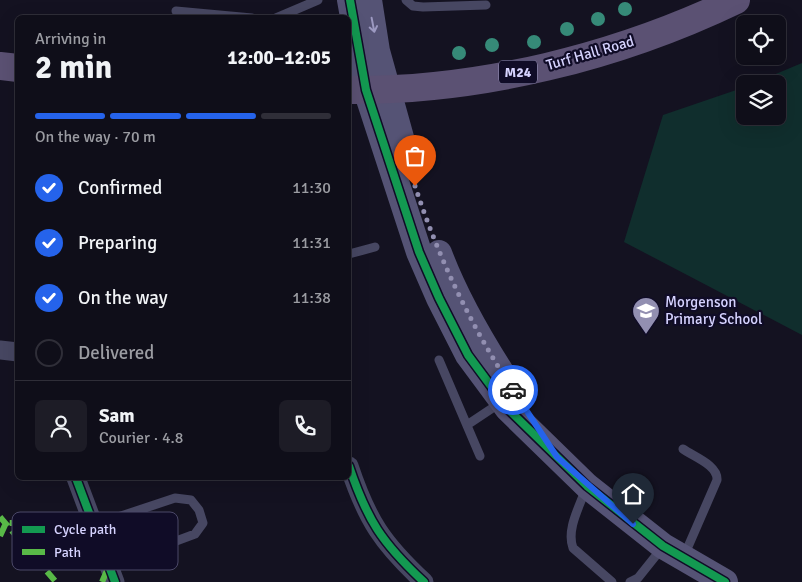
<!DOCTYPE html>
<html lang="en">
<head>
<meta charset="utf-8">
<style>
  :root { --surface:#0f0e19; --page:#1d1c26; --text:#f1f3f6; --muted:#9b9ca2; --line:#2f2e38; --accent:#2563eb }
  body { margin:0; font-family:Signika,sans-serif; background:var(--page); color:var(--text); height:100vh; display:flex; flex-direction:column; font-size:19px; white-space:nowrap }
  * { box-sizing:border-box; margin:0 }
  p { font-size:16px; color:var(--muted) }
  .icon { flex:none; width:28px; height:28px; fill:none; stroke:currentColor; stroke-width:2; stroke-linecap:round; stroke-linejoin:round }
  .map { position:relative; flex:1; overflow:hidden }
  .side { position:absolute; left:15px; top:15px; width:336px; height:465px; display:flex; flex-direction:column; background:var(--surface); border-radius:8px; box-shadow:0 5px 20px #0002,0 0 0 1px var(--line) }
  .side>* { flex:none }
  .controls { position:absolute; left:736px; top:15px; display:grid; gap:10px }
  .controls a { display:grid; place-items:center; width:50px; height:50px; border-radius:8px; background:var(--surface); box-shadow:0 5px 20px #0002,0 0 0 1px var(--line); font-size:25px }
  .pin { position:absolute; display:grid; place-items:center; width:42px; height:42px; color:#fff; margin:-51px -21px; border-radius:50% 50% 50% 0; rotate:-45deg; box-shadow:0 0 5px #0007 }
  .pin .icon { rotate:45deg }
  .courier { position:absolute; display:grid; place-items:center; width:50px; height:50px; margin:-25px; border:4px solid #2563eb; border-radius:50%; background:#fff; color:#222; box-shadow:0 1px 6px #0007 }
  .head em { font-style:normal; font-weight:700 }
  .head div { display:flex; flex-direction:column-reverse }
  .head { display:flex; align-items:center; justify-content:space-between; height:85px; padding:0 20px }
  h1 { font-size:32px; font-weight:700; line-height:38px }
  .bar { display:grid; grid-template-columns:repeat(4,1fr); gap:8px 5px; align-content:center; height:60px; padding:0 20px }
  .bar i { height:6px; border-radius:4px; background:var(--line) }
  .bar .active { background:var(--accent) }
  .bar p { grid-column:span 4 }
  .line { display:flex; align-items:center; gap:12px; padding:0 20px; border-top:1px solid var(--line) }
  .line div { flex:1 }
  .round { display:grid; place-items:center; flex:none; width:52px; height:52px; border-radius:8px; background:var(--page) }
  ol { padding:0 20px; list-style:none }
  li { display:flex; align-items:center; gap:15px; height:55px }
  li p { margin-inline-start:auto }
  li .icon { padding:5px; border-radius:50%; background:var(--accent); color:#fff; stroke-width:4 }
  li:last-child { color:var(--muted) }
  li i { width:28px; height:28px; border:2px solid var(--line); border-radius:50% }
  .map>svg:first-child { display:block }
  .green { fill:#102e2d }
  .lines { fill:none; stroke-linecap:round; stroke-linejoin:round }
  .lane { stroke:#474762; stroke-width:9 }
  .street { stroke:#474762; stroke-width:19 }
  .secondary { stroke:#555375; stroke-width:26 }
  .primary { stroke:#5b5173; stroke-width:28 }
  .quiet { stroke:#58b947; stroke-width:6; stroke-dasharray:12 6; stroke-linecap:butt }
  .cycleway-casing { stroke:#100c27; stroke-width:11 }
  .cycleway { stroke:#139951; stroke-width:8 }
  .tree { fill:#368a78 }
  .oneway { stroke:#9c99c1 }
  .done { stroke:#928fb1; stroke-width:5; stroke-dasharray:0 9 }
  .route { stroke:#2563eb; stroke-width:6 }
  .labels { text-anchor:middle; dominant-baseline:central; stroke-width:4.5; stroke-linejoin:round; paint-order:stroke }
  .shield { fill:#100c27; stroke:#9b97be; stroke-width:1 }
  .shield-label { font-size:14px; font-weight:bold; fill:#d6d3ff }
  .street-label { font-size:15px; fill:#d6d3ff; stroke:#100c27 }
  .poi-label { font-size:15px; fill:#d6d3ff; stroke:#100c27; text-anchor:start }
  .key { fill:#100c27; stroke:#4b4868; stroke-width:1 }
  .key-label { font-size:14px; fill:#d6d3ff }
</style>
</head>
<body>
<div class="map">
<svg width="802" height="582" viewBox="0 0 802 582">
  <rect width="100%" height="100%" fill="#141221"/>
  <path class="green" d="M802 63V335L624 242 663 115 745 87V116H778V84H752Z"/>
  <g class="lines">
    <path class="lane" d="M406 0 413 6 423 7 486 5
      M176 11 252 18
      M276 18 318 0
      M349 254 375 247
      M439 360 480 456
      M467 425 500 403
      M683 449C694 457 718 465 717 480L684 556
      M586 488C580 506 566 529 573 548L612 582
      M94 525 175 498 191 500 199 510 203 523 195 534 109 566
      M630 582 638 578 662 548"/>
    <path class="street" d="M0 350 18 352
      M349 466C367 520 382 543 424 582
      M76 478 115 582"/>
    <path class="secondary" d="M350 0 366 90 419 252 439 298 468 355 508 409 587 486 663 546 725 582
      M369 0 377 51 405 152
      M439 253C455 296 478 336 503 375"/>
    <path class="primary" d="M0 66 18 68
      M349 90C480 91 617 57 736 0"/>
    <path class="quiet" d="M0 517 56 582
      M0 536 6 523 94 525
      M102 582 109 566"/>
    <defs>
      <path id="cycleway" d="M350 0 366 90 419 252 439 298 468 355 508 409 587 486 663 546 725 582
        M349 466C367 520 382 543 424 582
        M76 478 115 582"/>
    </defs>
    <use href="#cycleway" class="cycleway-casing"/>
    <use href="#cycleway" class="cycleway"/>
  </g>
  <g class="tree">
    <circle cx="625" cy="9" r="7"/>
    <circle cx="598" cy="19" r="7"/>
    <circle cx="567" cy="29" r="7"/>
    <circle cx="534" cy="42" r="7"/>
    <circle cx="492" cy="45" r="7"/>
    <circle cx="459" cy="53" r="7"/>
  </g>
  <defs><path id="oneway-shaft" d="M-6 0H5M1.5-3L5.5 0L1.5 3" fill="none" stroke-width="1.6" stroke-linecap="round" stroke-linejoin="round" transform="scale(1.25)"/></defs>
  <use class="oneway" href="#oneway-shaft" transform="translate(373 25) rotate(79)"/>
  <g class="lines">
    <path class="done" d="M415 186C439 259 471 326 513 390"/>
    <path class="route" d="M513 390 557 457 633 524"/>
  </g>
  <defs>
    <symbol id="school-pin" viewBox="-11 -11 22 30"><path d="M0 17L-7.5 6A9.5 9.5 0 1 1 7.5 6Z" fill="#928fb1" stroke="#100c27"/><path d="M0-5L7-2L0 1L-7-2ZM-4 1L0 2.5L4 1V4Q0 6-4 4Z" fill="#fff"/></symbol>
  </defs>
  <g fill-rule="evenodd">
    <use href="#school-pin" x="630" y="295" width="32" height="43"/>
  </g>
  <g class="labels">
    <rect class="shield" x="499" y="60.5" width="38" height="23" rx="4"/>
    <g class="shield-label">
      <text x="518" y="72">M24</text>
    </g>
    <g class="street-label">
      <text transform="translate(590 53) rotate(-16)">Turf Hall Road</text>
    </g>
    <g class="poi-label">
      <text x="665" y="302">Morgenson<tspan x="665" dy="17">Primary School</tspan></text>
    </g>
  </g>
  <rect x="12" y="512" width="166" height="58" rx="8" class="key"/>
  <rect x="22" y="526" width="23" height="7" fill="#139951"/>
  <rect x="22" y="549" width="23" height="6" fill="#58b947"/>
  <g class="key-label">
    <text x="54" y="534">Cycle path</text>
    <text x="54" y="557">Path</text>
  </g>
</svg>
<div class="controls">
<a><svg class="icon" aria-label="locate" viewBox="0 0 24 24"><circle cx="12" cy="12" r="6"/><path d="M12 2v4M12 18v4M2 12h4M18 12h4"/></svg></a>
<a><svg class="icon" aria-label="layers" viewBox="0 0 24 24"><path d="M12 4l9 5-9 5-9-5zM3 14l9 5 9-5"/></svg></a>
</div>
<div class="pin" style="left:415px;top:186px;background:#ea580c"><svg class="icon" aria-label="bag" viewBox="0 0 24 24"><path d="M5 8h14l-1 12H6zM9 8a3 3 0 0 1 6 0"/></svg></div>
<div class="pin" style="left:633px;top:524px;background:#1f2937"><svg class="icon" aria-label="home" viewBox="0 0 24 24"><path d="M3 11l9-7 9 7M6 9v11h12V9"/></svg></div>
<div class="courier" style="left:513px;top:390px"><svg class="icon" aria-label="car" viewBox="0 0 24 24"><path d="M5 17H2v-5l4-1 3-4h7l3 4 3 1v5h-3M9 17h6M6 11h13"/><circle cx="7" cy="17" r="2"/><circle cx="17" cy="17" r="2"/></svg></div>
<section class="side">
<div class="head"><div><h1>2 min</h1><p>Arriving in</p></div><em>12:00–12:05</em></div>
<div class="bar"><i class="active"></i><i class="active"></i><i class="active"></i><i></i><p>On the way · 70 m</p></div>
<ol>
<li><svg class="icon" aria-label="check" viewBox="0 0 24 24"><path d="M5 12l5 5 9-10"/></svg>Confirmed<p>11:30</p></li>
<li><svg class="icon" aria-label="check" viewBox="0 0 24 24"><path d="M5 12l5 5 9-10"/></svg>Preparing<p>11:31</p></li>
<li><svg class="icon" aria-label="check" viewBox="0 0 24 24"><path d="M5 12l5 5 9-10"/></svg>On the way<p>11:38</p></li>
<li><i></i>Delivered</li>
</ol>
<div class="line" style="height:90px"><a class="round"><svg class="icon" aria-label="person" viewBox="0 0 24 24"><circle cx="12" cy="8" r="4"/><path d="M4 21q1-7 8-7t8 7"/></svg></a><div><b>Sam</b><p>Courier · 4.8</p></div><a class="round"><svg class="icon" aria-label="phone" viewBox="0 0 24 24"><path d="M5 4h4l2 5-3 2q2 4 5 5l2-3 5 2v4C11 20 4 13 5 4z"/></svg></a></div>
</section>
</div>
</body>
</html>
